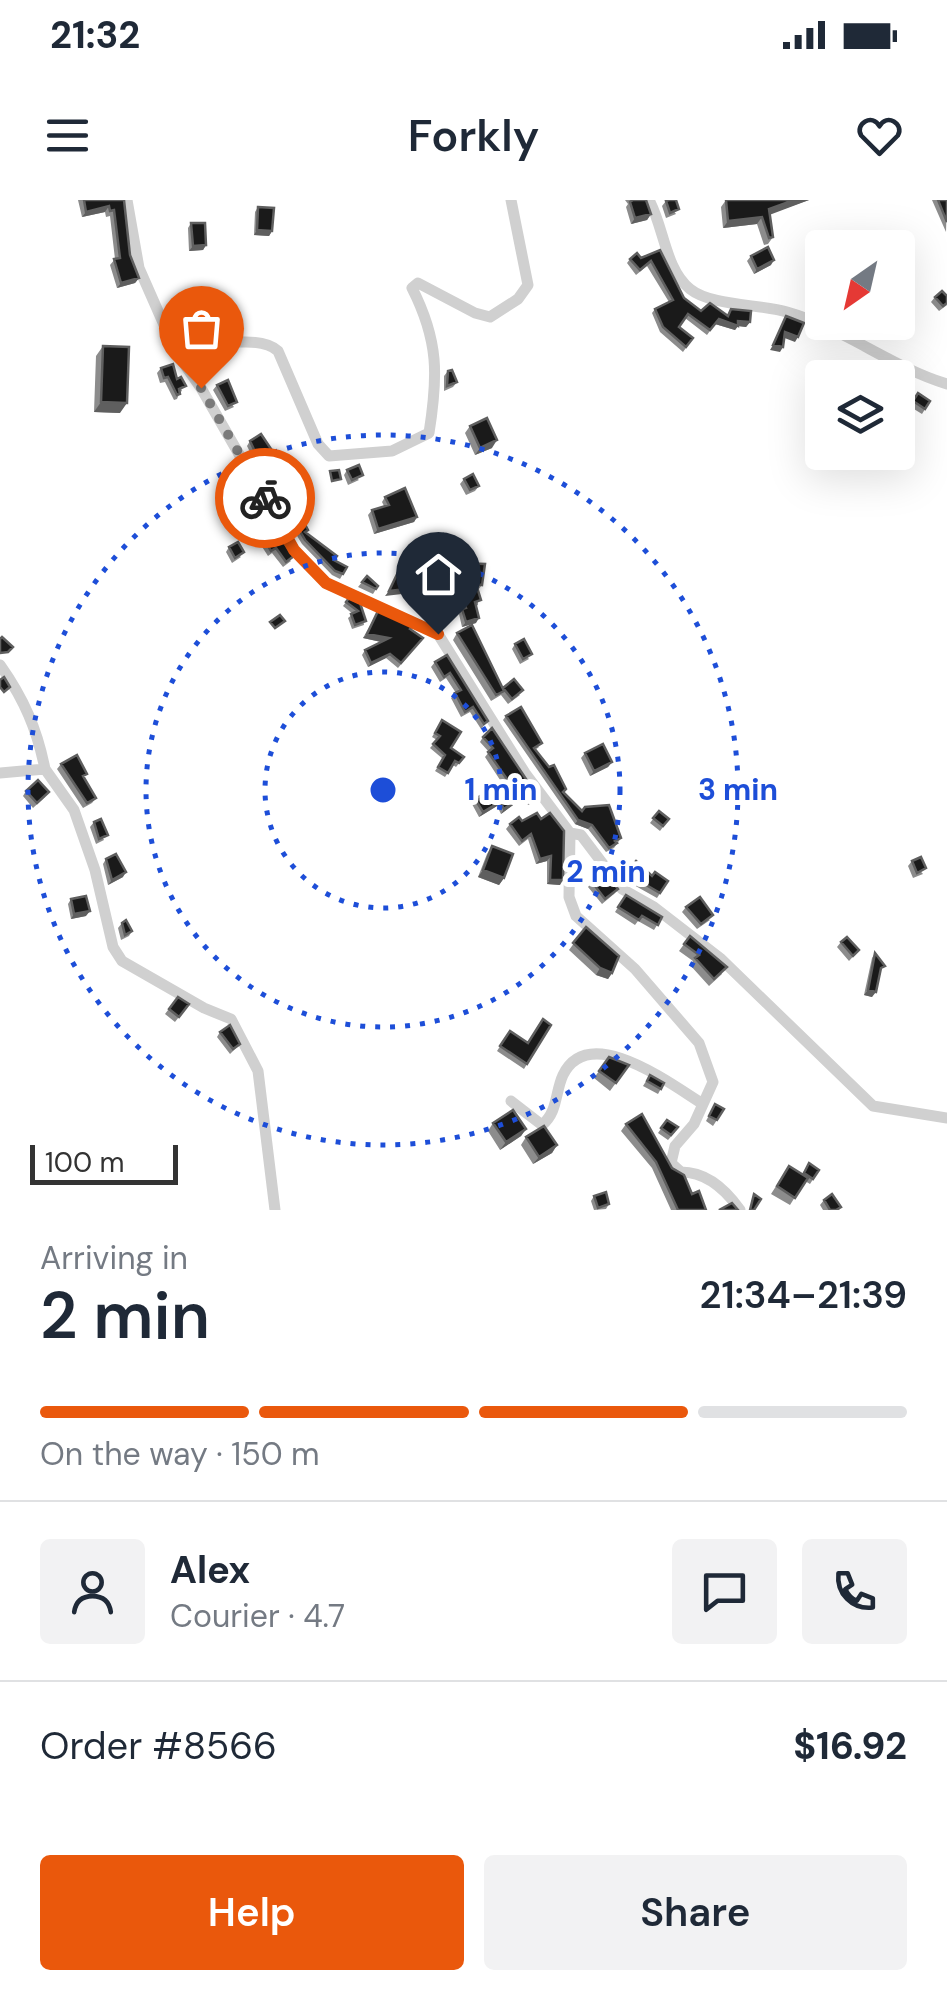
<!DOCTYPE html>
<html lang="en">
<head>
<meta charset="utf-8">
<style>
  :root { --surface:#fff; --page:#f2f2f3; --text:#1f2937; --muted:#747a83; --line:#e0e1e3; --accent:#ea580c }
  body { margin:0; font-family:"DM Sans",sans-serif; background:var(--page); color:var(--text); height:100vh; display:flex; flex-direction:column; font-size:38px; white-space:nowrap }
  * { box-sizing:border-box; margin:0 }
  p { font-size:32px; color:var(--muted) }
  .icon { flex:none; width:55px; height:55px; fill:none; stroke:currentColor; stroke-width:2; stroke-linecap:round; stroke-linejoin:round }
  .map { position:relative; height:1010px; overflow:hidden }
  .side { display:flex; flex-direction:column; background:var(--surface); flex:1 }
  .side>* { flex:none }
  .needle { width:65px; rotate:214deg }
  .buttons { position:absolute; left:805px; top:30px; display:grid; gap:20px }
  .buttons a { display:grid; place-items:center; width:110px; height:110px; border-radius:10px; background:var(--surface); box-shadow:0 10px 40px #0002; font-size:50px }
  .scale { position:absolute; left:30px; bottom:25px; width:148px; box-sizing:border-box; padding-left:10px; border:5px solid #333; border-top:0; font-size:28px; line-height:35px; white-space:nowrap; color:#333; -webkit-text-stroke:8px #fff; paint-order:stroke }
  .pin { position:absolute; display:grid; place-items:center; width:85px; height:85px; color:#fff; margin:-102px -42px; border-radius:50% 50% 50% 0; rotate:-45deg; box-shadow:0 0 10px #0007 }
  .pin .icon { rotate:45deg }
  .courier { position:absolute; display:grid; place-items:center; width:100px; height:100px; margin:-50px; border:8px solid #ea580c; border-radius:50%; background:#fff; color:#222; box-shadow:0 2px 12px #0007 }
  .headline em { font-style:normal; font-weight:600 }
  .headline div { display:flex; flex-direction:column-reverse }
  .headline { display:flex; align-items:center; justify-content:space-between; height:170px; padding:0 40px }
  h1 { font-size:65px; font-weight:600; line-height:75px }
  .bar { display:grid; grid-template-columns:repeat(4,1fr); gap:15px 10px; align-content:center; height:120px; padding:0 40px }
  .bar i { height:12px; border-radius:8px; background:var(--line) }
  .bar .current { background:var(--accent) }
  .bar p { grid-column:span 4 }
  .line { display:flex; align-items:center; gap:25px; padding:0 40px; border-top:2px solid var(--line) }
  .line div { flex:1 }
  .round { display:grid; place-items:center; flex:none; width:105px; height:105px; border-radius:10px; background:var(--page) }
  .primary-button { display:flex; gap:20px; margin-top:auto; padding:20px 40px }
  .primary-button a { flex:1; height:115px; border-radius:10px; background:var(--accent); color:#fff; font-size:40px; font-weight:600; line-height:115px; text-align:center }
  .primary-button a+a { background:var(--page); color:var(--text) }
  .status { display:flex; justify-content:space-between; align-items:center; height:70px; padding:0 50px; background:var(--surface); direction:ltr }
  .status svg { height:28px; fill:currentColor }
  header { display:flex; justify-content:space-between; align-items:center; height:130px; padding:0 40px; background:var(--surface); font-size:45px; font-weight:600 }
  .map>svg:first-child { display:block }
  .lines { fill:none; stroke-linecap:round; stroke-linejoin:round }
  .minor { stroke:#d0d0d0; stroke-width:11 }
  .wall { fill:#8c8c8c }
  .shaded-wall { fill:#5f5f5f }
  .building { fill:#1a1a1a; stroke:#5f5f5f; stroke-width:2.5 }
  .done { stroke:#7a7a7a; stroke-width:10; stroke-dasharray:0 18 }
  .route { stroke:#ea580c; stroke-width:12 }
  .ring { fill:none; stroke:#1d4ed8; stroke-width:5; stroke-dasharray:5 10 }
  .centre { fill:#1d4ed8; stroke:#fff; stroke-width:5 }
  .ring-label { font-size:30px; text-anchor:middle; font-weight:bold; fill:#1d4ed8; stroke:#fff; stroke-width:10; stroke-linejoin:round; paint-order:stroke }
</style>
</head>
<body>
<div class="status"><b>21:32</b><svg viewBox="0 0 49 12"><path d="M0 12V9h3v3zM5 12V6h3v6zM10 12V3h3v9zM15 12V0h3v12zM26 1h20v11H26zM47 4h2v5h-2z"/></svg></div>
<header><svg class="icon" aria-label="menu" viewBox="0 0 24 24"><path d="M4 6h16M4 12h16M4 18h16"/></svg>Forkly<svg class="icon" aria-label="heart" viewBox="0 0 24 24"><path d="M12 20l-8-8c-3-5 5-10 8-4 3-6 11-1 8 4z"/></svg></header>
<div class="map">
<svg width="947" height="1010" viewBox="0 0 947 1010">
  <rect width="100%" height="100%" fill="#fff"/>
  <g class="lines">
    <path class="minor" d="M127 0 139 68 176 152 201 188 294 350 326 383 438 434 525 573 570 633 581 635 622 689 654 707 720 758 873 906 947 918
      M649 0C664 27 665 69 690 89 711 106 760 104 787 112 844 128 891 167 947 184
      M176 152C202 148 258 132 278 151L318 244 329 256 392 251 429 233C438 176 439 141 412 88L418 83 475 113 490 117 518 99 528 85 511 0
      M0 465C24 499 37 529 45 569
      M0 573 45 569 74 610 95 670 113 747 122 761 204 808 231 819 258 871 275 1010
      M570 633 569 697 576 716 635 769 699 843 713 882 694 924 675 946 671 963 681 972C706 972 726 990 740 1010
      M511 901 542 925C558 912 555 892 563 875 589 821 672 885 703 904"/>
  </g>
  <path class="wall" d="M78 0H124L130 55 139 78 135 83 117 88 110 65 115 59 110 16 106 17 105 12 82 17Z
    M625 0H646L651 14 647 20 631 24 626 7 628 4Z
    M726 0H809L769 14 773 37 768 44 764 45 757 24 723 28 721 7Z
    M932 0H947L946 32Z
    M666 1 676 14 666 18 662 6Z
    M258 7 272 31 269 36 254 35 255 12Z
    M191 23 206 45 203 50 189 51 188 28Z
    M660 50 684 98 701 111 727 115 731 109 750 122 746 127 738 126 735 130 715 124 707 135 685 118 679 127 693 138 683 152 660 132 652 113 655 109 669 102 647 66 636 75 627 63 630 59 641 58Z
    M751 56 771 65 754 74 747 61Z
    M935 97 947 105 939 111 931 102Z
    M855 122H878L870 138 852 129Z
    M103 146 120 213 94 212 96 156Z
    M161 168 177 179 182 191 180 192 177 199 174 200 165 182 160 183 157 173Z
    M448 171 457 182 453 187 444 191V176Z
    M217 185 234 207 225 211 213 190Z
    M914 198 930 201 922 214 909 206Z
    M470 226 492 248 475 255 465 233Z
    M250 241 271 249 268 254 255 262 247 246Z
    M347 270 359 280 348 285 344 275Z
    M464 279 479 286 475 291 466 295 460 284Z
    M385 297 417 317 414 322 374 334 368 315 372 310 384 306 382 302Z
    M294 321 334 360 347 367 340 379 332 375 302 344 291 326Z
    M263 337 291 361 283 367 272 353 268 356 259 342Z
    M413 345 458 363 482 385 478 390V405L476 406V423L462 427 459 414 461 410 457 397 460 377 430 389 410 349Z
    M229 347 241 357 232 363 226 352Z
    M367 376 378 386 373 394 358 387Z
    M349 398 360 403 364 425 352 429 348 418 353 414 343 406Z
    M378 411 423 438 398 468 386 458 368 467 362 455 365 450 381 442 363 438Z
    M457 433 503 488 520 495 508 504 501 495 491 501 453 440Z
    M515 444 529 459 520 464 512 449Z
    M447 455 488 521 481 529 470 512 461 517 451 498 456 493 446 478 440 482 431 467 435 462Z
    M506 516 539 547 535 550 563 592 582 611 621 638 614 648 606 652 588 629 575 624 503 520Z
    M442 520 451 548 464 557 456 567 453 565 445 577 435 571 443 559 430 548 437 540 432 537Z
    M483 537 538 597 535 602 528 605 524 597 501 614 497 606 479 617 472 604 475 599 493 594 504 586 485 557 489 552 480 542Z
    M585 553 612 562 608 567 590 576 581 558Z
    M61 564 84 578 96 598 92 603 83 608 57 569Z
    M26 591 45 597 33 608 23 596Z
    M659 611 669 619 660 631 650 623Z
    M537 613 560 685 547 684V661L536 664 528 639 519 646 506 629 510 624 522 621Z
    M94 622 104 640 96 644 90 627Z
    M492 646 504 678 499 685 478 677 487 654Z
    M106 659 123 677 108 685 103 664Z
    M912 661 923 674 913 678 908 666Z
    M627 671 652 676 668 681 657 698 632 684 636 678 630 683 624 676Z
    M592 682 618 689 614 694 602 704 588 687Z
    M626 695 662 717 654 730 638 721 635 725 615 712Z
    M71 699 86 716 71 719 68 704Z
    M686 707 710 720 697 729 682 712Z
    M122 723 132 731 129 736 121 740 118 728Z
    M586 727 612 773 608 779 596 775 569 750Z
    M690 736 722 774 709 786 690 765 693 761 679 751Z
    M841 742 859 750 849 761 837 747Z
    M875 753 881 771 872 797 864 795 872 758Z
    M178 797 189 804 175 822 165 814Z
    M510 831 528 843 527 864 524 869 497 851Z
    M220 832 240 844 230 854 217 837Z
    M609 857 629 865 610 891 594 878Z
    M650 875 664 883 658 894 643 886Z
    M715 904 724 909 713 926 706 921Z
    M667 920 675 932 668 940 658 933Z
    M493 923 526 929 521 936 500 950 488 931Z
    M626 924 672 968 706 1010H671L652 968 621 931Z
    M526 937 557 945 552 953 533 964 521 945Z
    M809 963 819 970 810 984 805 981 790 1005 771 994 789 966 802 974Z
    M594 996 609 1004 606 1009 594 1010 591 1001Z
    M824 1000 841 1007 839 1010H823L820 1005Z"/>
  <path class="shaded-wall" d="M794 0H809L764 17 769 9Z
    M109 6 105 12 82 17 86 12Z
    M651 14 647 20 631 24 635 18Z
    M762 17 757 24 723 28 728 21Z
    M257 30 272 31 269 36 254 35Z
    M206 45 203 50 189 51 193 46Z
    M774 60 771 65 754 74 757 69Z
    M139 78 135 83 117 88 121 83Z
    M719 119 738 121 750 122 746 127 738 126 735 130 715 124Z
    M785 132 798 137 795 142 782 137Z
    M773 145 783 147 780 152 770 150Z
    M101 202 127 203 120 213 94 212Z
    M497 240 492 248 475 255 480 248Z
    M417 317 414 322 374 334 378 329Z
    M463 372 460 377 430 389 433 384Z
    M406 389 402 394 385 396 389 391Z
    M479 418 476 423 462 427 466 422Z
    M367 434 389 438 386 443 363 438Z
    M390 454 386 458 368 467 371 463Z
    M612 562 608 567 590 576 594 571Z
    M527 592 524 597 501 614 504 609Z
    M500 602 497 606 479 617 483 612Z
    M578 620 592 625 588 629 575 624Z
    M551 656 547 661 536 664 540 659Z
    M483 670 504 678 499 685 478 677Z
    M126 672 123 677 108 685 112 680Z
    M550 680H563L560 685 547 684Z
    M90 711 86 716 71 719 74 714Z
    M600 768 612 773 608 779 596 775Z
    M868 790 876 792 872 797 864 795Z
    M526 929 521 936 500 950 506 942Z
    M557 945 552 953 533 964 539 957Z"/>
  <path class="building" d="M84 0H124L130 55 139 78 121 83 114 59 120 58 114 10 110 11 109 6 86 12Z
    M633 0H646L651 14 635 18 630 2Z
    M669 0H676L679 9 670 13 666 1Z
    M726 0H794L769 9 773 37 769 38 762 17 728 21Z
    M938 0H947V22Z
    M258 7 274 8 272 31 257 30Z
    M191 23H205L206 45 193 46Z
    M768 47 774 60 757 69 751 56Z
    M660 50 684 98 701 111 710 103 728 116 731 109 751 111 750 122 738 121V126L719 119 710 130 688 114 679 127 693 138 686 147 663 127 655 109 673 100 651 61 640 70 630 59 637 53 641 58Z
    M942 91 947 96V103L943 106 935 97Z
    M786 116 804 123 798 137 785 132 783 147 773 145Z
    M856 122H878L879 123 873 133 855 124Z
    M103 146 129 147 127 203 101 202Z
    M173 164 177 179 181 177 186 186 179 189 180 194 177 195 168 177 164 178 161 168Z
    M452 170 457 182 447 186 448 171Z
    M228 180 237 202 228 206 217 185Z
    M918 193 930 201 925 209 913 201Z
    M487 218 497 240 480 248 470 226Z
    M261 234 271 249 258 258 250 241Z
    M359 265 363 275 352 280 347 270Z
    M339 270 341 279 332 281 330 271Z
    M473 274 479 286 470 290 464 279Z
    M405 288 417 317 378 329 372 310 389 305 385 297Z
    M301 317 308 330 305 332 337 356 334 360 347 367 343 374 335 371 305 340 294 321Z
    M274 330 294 356 286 362 276 348 271 351 263 337Z
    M443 334 458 363 485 364 482 385 476 384 481 400 475 402 479 418 466 422 462 409 466 408 460 392 463 372 433 384 413 345Z
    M238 342 244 352 235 358 229 347Z
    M403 362 406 389 389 391Z
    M367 376 378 386 376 389 362 382Z
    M349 398 360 403 366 421 355 425 351 414 358 411 346 402Z
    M378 411 412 426 410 429 423 438 401 463 390 454 371 463 365 450 389 438 367 434Z
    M280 415 285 421 275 428 270 422Z
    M472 425 504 491 496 495 457 433Z
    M2 437 13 447 8 452 0 453V439Z
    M524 439 532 454 523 459 515 444Z
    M447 455 488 521 484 524 473 507 465 512 455 493 461 490 450 473 444 477 435 462Z
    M4 477 10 487 4 492 0 487V480Z
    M514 479 523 490 512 499 503 488Z
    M521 507 542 543 534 548 549 567 554 565 566 589 563 592 582 611 585 607 609 605 621 638 615 641 617 643 609 648 592 625 578 620 506 516Z
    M442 520 461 532 451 548 464 557 459 563 455 561 448 573 438 567 445 555 433 544 440 536 435 533Z
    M492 528 538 597 532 601 527 592 504 609 500 602 483 612 475 599 491 590 493 594 509 582 488 552 493 548 483 537Z
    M603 544 612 562 594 571 585 553Z
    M77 555 87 574 83 576 96 598 87 603 61 564Z
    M38 580 49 592 37 603 26 591Z
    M659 611 669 619 663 626 653 618Z
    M537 613 541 619 550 613 564 631 563 680H550L551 656 540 659 531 634 522 641 510 624 519 617 522 621Z
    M101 619 108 635 99 639 94 622Z
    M492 646 513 654 504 678 483 670Z
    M116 654 126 672 112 680 106 659Z
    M921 657 926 668 917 673 912 661Z
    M636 661 652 676 655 672 668 681 660 693 636 679 639 673 633 678 627 671Z
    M605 672 618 689 605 699 592 682Z
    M626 695 662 717 658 725 642 716 639 720 618 707Z
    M86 696 90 711 74 714 71 699Z
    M700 697 713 715 701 724 686 707Z
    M126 720 132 731 125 735 122 723Z
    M586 727 619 756 612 773 600 768 573 743Z
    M690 736 727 767 714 779 695 758 699 755 684 744Z
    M847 737 859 750 853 756 841 742Z
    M875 753 885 766 881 768 876 792 868 790Z
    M178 797 189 804 179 817 169 809Z
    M543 819 551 825 527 864 500 846 510 831 528 843Z
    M230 825 240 844 233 849 220 832Z
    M609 857 629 865 616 883 599 871Z
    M650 875 664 883 661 889 647 881Z
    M715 904 724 909 717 920 709 916Z
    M513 910 526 929 506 942 493 923Z
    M642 914 672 968 684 975 692 994 699 991 706 1010H678L656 962 626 924Z
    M667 920 678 927 671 935 661 928Z
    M544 926 557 945 539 957 526 937Z
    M809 963 819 970 813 979 804 973Z
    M789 966 808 978 795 998 777 986Z
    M606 992 609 1004 598 1008 594 996Z
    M754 994 761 999 754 1010H750Z
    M832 994 841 1007 836 1010H830L824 1000Z
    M732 1003 738 1010H719Z"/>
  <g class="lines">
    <path class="done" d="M201 188 265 298"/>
    <path class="route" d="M265 298 294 350 326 383 438 434"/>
  </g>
  <g class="ring">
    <circle cx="383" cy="590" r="118"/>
    <circle cx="383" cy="590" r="237"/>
    <circle cx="383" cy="590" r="355"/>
  </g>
  <circle cx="383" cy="590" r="15" class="centre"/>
  <g class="ring-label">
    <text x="501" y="600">1 min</text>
    <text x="738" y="600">3 min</text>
    <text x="606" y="682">2 min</text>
  </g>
</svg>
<div class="buttons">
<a><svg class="needle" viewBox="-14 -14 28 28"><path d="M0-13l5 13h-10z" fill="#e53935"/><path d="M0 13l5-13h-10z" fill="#747a83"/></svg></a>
<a><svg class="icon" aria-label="layers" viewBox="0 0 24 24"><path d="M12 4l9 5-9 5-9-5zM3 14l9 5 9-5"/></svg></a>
</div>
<div class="scale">100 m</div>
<div class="pin" style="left:201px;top:188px;background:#ea580c"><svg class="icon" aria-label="bag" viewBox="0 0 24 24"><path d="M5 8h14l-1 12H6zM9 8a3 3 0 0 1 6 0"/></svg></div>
<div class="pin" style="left:438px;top:434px;background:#1f2937"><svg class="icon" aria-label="home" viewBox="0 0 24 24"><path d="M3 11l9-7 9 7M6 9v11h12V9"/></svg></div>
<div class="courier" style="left:265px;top:298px"><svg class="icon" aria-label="bike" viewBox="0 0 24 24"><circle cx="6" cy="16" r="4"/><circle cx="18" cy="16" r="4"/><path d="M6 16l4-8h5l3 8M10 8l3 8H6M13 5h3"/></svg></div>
</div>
<section class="side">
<div class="headline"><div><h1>2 min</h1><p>Arriving in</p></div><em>21:34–21:39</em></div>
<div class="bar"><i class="current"></i><i class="current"></i><i class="current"></i><i></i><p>On the way · 150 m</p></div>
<div class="line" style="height:180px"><a class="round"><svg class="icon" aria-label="person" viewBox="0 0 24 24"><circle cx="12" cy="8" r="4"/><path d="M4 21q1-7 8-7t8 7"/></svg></a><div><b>Alex</b><p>Courier · 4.7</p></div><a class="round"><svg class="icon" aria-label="chat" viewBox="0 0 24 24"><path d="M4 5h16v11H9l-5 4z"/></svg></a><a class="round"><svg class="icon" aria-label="phone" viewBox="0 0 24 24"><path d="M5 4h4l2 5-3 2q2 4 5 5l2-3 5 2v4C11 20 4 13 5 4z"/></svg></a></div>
<div class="line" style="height:130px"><div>Order #8566</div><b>$16.92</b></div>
<div class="primary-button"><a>Help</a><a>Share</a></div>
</section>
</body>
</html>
